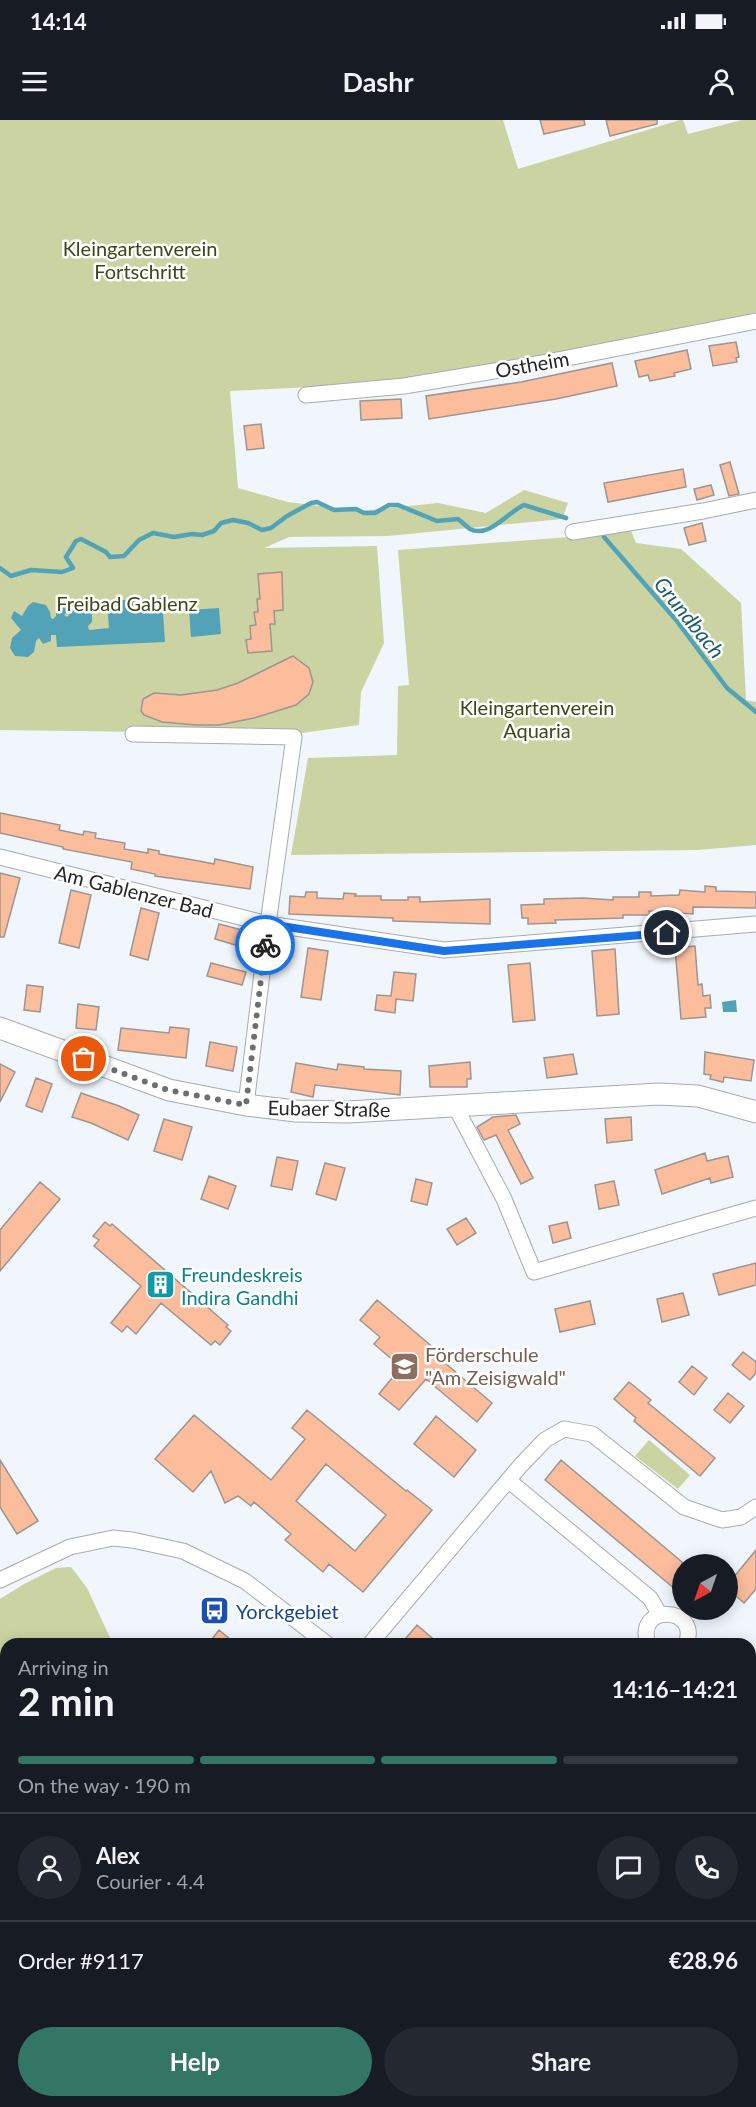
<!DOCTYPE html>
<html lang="en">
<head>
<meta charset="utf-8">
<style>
  :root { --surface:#171b24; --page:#242831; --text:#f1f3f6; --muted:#9ea1a6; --line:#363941; --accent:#347666 }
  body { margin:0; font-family:Lato,sans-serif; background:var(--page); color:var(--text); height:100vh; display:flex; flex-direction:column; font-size:22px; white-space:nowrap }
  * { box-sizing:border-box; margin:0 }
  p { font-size:20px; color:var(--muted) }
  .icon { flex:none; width:33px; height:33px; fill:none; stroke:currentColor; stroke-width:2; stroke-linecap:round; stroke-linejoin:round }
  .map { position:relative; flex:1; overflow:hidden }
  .sheet { position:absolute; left:0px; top:1518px; width:756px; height:470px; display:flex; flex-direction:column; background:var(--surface); border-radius:18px 18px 0 0; box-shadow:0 3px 15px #0003 }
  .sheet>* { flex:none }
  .needle { width:39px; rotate:220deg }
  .controls { position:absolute; left:672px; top:1434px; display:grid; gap:12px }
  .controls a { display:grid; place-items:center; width:66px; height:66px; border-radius:50%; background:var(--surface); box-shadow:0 3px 15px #0003; font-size:30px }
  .pin { position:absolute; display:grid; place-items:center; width:51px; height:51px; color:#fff; margin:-26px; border:3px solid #fff; border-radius:50%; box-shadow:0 2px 6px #0007 }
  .courier { position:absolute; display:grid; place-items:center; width:60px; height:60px; margin:-30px; border:4px solid #1a73e8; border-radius:50%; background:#fff; color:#222; box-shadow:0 2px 8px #0007 }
  .overview em { font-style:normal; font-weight:700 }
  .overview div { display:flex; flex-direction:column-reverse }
  .overview { display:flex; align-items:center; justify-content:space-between; height:102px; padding:0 18px }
  h1 { font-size:39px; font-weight:700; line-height:45px }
  .bar { display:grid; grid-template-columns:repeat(4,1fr); gap:9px 6px; align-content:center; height:72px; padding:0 18px }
  .bar i { height:8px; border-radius:4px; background:var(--line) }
  .bar .active { background:var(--accent) }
  .bar p { grid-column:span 4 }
  .line { display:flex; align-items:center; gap:15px; padding:0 18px; border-top:2px solid var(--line) }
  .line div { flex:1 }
  .round { display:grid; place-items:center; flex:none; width:63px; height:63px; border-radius:32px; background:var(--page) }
  .action { display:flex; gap:12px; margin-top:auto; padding:12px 18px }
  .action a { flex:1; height:69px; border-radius:36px; background:var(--accent); color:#fff; font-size:24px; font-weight:700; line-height:69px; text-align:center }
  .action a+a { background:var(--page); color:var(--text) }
  .status { display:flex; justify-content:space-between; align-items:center; height:42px; padding:0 30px; background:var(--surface); direction:ltr }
  .status svg { height:16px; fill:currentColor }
  header { display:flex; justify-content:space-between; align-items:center; height:78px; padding:0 18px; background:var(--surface); font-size:27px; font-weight:700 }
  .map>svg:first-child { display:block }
  .green { fill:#cad3a1 }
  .water { fill:#52a3b8 }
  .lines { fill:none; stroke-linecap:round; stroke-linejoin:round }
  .stream { stroke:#52a3b8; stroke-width:4.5 }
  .building { fill:#fcbd9d; stroke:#9c9592; stroke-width:1.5; fill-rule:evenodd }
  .street-casing { stroke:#a6acb1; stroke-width:17 }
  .secondary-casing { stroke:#a6acb1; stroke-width:23 }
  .street { stroke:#fff; stroke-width:15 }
  .secondary { stroke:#fff; stroke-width:21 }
  .done { stroke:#6b6f72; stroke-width:6; stroke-dasharray:0 10.8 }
  .route { stroke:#1a73e8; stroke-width:8 }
  .labels { text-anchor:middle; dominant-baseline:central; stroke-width:5; stroke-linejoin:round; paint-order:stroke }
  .park-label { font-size:20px; fill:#404717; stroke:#fff }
  .street-label { font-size:20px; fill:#242628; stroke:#fff }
  .culture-label { font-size:20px; fill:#0d838f; stroke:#fff; text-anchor:start }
  .education-label { font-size:20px; fill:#785e54; stroke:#fff; text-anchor:start }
  .transit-label { font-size:20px; fill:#164399; stroke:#fff; text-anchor:start }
  .water-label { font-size:21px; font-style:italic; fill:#1b5d6d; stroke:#fff }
</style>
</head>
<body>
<div class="status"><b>14:14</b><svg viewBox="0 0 49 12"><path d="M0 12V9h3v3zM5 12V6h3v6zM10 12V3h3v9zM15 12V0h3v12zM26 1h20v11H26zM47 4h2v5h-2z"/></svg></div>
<header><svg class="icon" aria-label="menu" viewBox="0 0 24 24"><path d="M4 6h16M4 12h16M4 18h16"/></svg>Dashr<svg class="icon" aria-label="person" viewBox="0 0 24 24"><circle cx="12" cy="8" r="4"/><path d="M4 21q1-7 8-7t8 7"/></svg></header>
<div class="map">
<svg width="756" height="1987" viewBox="0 0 756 1987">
  <rect width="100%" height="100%" fill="#f0f6fb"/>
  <path class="green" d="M0 0H503L518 49 680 0H683L688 14 742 0H756V197L662 216 377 264 230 271 238 368 288 382 360 391 438 383 486 393 524 370 568 383 562 399 388 416 289 417 264 428 377 426 384 523 361 572 359 605 295 614 0 610Z
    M629 406 636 423 681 429 741 483 746 580 756 582V725L698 730 291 735 308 638 397 635 398 566 409 565 398 430 570 417Z
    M649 1320 690 1355 678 1369 635 1336Z
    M71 1447 87 1468 113 1524H6V1982H332L334 1987H0V1479L24 1464 56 1448Z
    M750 1964 756 1972V1987H349L346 1982H750Z"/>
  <path class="water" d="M162 478 165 522 57 527 56 515H51V521L43 524 39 518 36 521 34 532 28 537 15 536 10 528 12 518 21 510 11 498 14 491 22 496 28 486 33 482 46 485 50 492 51 498 53 499 56 496V486L62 484 66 486 67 492 64 495 67 497 75 488 85 487 92 493V502L88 506 89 510 109 508 107 481Z
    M219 488 221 514 191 517 189 490Z
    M736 880 737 892H723L722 882Z"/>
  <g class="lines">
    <path class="stream" d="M604 417 676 500 727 568 756 592
      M0 448 11 456 31 450 62 452 73 448 66 437 76 421 81 419 106 432 110 437 124 436 139 420 153 413 174 417 192 414 202 415 214 411 221 403 233 400 248 403 262 410 271 408 287 396 311 383 317 382 334 390 356 389 364 393H375L389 385H398L437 401 458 399C462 402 466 406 470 409 489 419 509 391 524 385L566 398"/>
  </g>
  <path class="building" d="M540 0H584L585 5 544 14Z
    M606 0H657V4L610 16Z
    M736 222 739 237 736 238 737 242 713 246 709 226Z
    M687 230 691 249 674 253 675 256 650 261 648 255 639 257 635 241Z
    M612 243 617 266 556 279 429 299 426 276 521 262Z
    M401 279 402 298 361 300 360 281Z
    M261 304 264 328 247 330 244 306Z
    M730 342 739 374 729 376 720 345Z
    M683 349 686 367 608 382 604 363Z
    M711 365 714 375 697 380 694 369Z
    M702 403 706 421 689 425 684 408Z
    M282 452 283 490 274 491 275 504H270L272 531 248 533 246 520 251 519 250 506 256 505 254 492H258L257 479H260L258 454Z
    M293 536 309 548 313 562 309 574 296 585 254 598 219 605H196L162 602 144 595 141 591 143 579 154 573 181 575 217 570 238 563Z
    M0 693 60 705 59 710 83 715 84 711 96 713 95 718 125 723 124 729 148 733V729L159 731V734L199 741 214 744 215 739 253 747 250 769 155 756V754L131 749 132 742 63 729V727L0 713Z
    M0 753 20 758 4 817H0Z
    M705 766 716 767V771L756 772V788L693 787V794L649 791V795H623V798L555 800 556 803 528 804V798H522L521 785 544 784V779L583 778 613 780V777H639V772H651V776L679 775 680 770 705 772Z
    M71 770 91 775 79 828 59 823Z
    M306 772H317V778L343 779 344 773 356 774 355 776H381V780H408V777H420V782L490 779V804L393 801V798L289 794 290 776 305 777Z
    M141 788 159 793 148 840 130 835Z
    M219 804 246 811 242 827 215 819Z
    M695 826 698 865 702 864 703 876 710 875 711 888H705L706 897 681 899 675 828Z
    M308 828 328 831 321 880 301 877Z
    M615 829 619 894 597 896 592 831Z
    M211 843 246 852 242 865 207 856Z
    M530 843 535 900 513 902 508 845Z
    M394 852 416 854 413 881 396 879 395 893 375 890 377 875 391 876Z
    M27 865 43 867 40 892 24 890Z
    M78 884 99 887 96 910 76 908Z
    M170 907 189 909 186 938 118 930 121 908 169 913Z
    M210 922 237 927 233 951 206 946Z
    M705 932 754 940 751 961 724 957 723 962 710 959 711 955 704 954Z
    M573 934 577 954 547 958 544 938Z
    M470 942 471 959H467V967H430L429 946Z
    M296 943 337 950 338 944 364 947V949L401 951 400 975 315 965 313 977 291 972Z
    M0 944 15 952 0 982Z
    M36 958 52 964 42 992 26 986Z
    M81 973 119 986 139 995 128 1020 91 1003 72 997Z
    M516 995 520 1004 508 1010 533 1058 521 1064 496 1015 484 1020 477 1007 493 997Z
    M631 997 632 1020 607 1023 605 999Z
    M164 999 192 1007 182 1040 154 1031Z
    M705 1033 707 1041 728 1036 733 1057 711 1063 710 1058 662 1074 655 1050Z
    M277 1037 298 1041 292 1070 271 1066Z
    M325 1043 345 1048 336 1080 316 1074Z
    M209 1056 236 1066 228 1089 201 1079Z
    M416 1059 432 1063 427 1085 411 1081Z
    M614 1061 619 1085 599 1089 595 1065Z
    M40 1062 60 1079 0 1151V1110Z
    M466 1098 476 1113 457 1125 447 1109Z
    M105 1102 110 1106 112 1104 228 1205 226 1207 231 1211 220 1225 215 1221 211 1225 161 1183 136 1214 127 1206 122 1212 111 1203 141 1166 94 1126 99 1120 93 1116Z
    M567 1102 571 1118 553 1123 549 1106Z
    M756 1143V1165L719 1175 713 1154Z
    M683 1173 689 1195 662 1202 657 1179Z
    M377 1180 441 1234 438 1237 492 1283 477 1302 426 1259 399 1290 379 1274 401 1247 374 1224 380 1217 360 1200Z
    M590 1181 595 1204 560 1212 555 1189Z
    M743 1232 756 1242V1253L750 1260 732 1245Z
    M692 1246 707 1258 694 1275 679 1262Z
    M629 1262 651 1280 648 1283 715 1338 700 1356 634 1301 636 1298 614 1279Z
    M728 1273 744 1286 730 1303 714 1290Z
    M307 1290 406 1371 407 1370 432 1390 363 1472 329 1444 323 1452 285 1420 291 1414 254 1382 251 1386 238 1376 225 1383 211 1351 193 1372 155 1339 194 1295 271 1360 305 1319 292 1308ZM326 1344 386 1395 355 1431 296 1381Z
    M436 1296 476 1330 454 1357 414 1324Z
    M0 1340 38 1401 17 1414 0 1387Z
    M561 1340 682 1442V1475L545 1360Z
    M756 1430V1469L744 1483 728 1469V1464Z
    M417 1505 439 1524H401Z
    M219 1510 236 1524H208Z"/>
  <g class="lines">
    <defs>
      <path id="street" d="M306 275 404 266 542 243 756 201
        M573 412 703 391 756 380
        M133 614 294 617 268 804 246 985
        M0 737 268 804 444 830 756 804
        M455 986 504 1079 534 1152 756 1088
        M508 1360 650 1478 660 1495
        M0 1460 70 1427 113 1418 132 1420 183 1431 245 1461 327 1524
        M370 1524 521 1345 545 1320 564 1309 592 1314 684 1387 722 1400 741 1397 756 1387
        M648 1524C634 1483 701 1486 686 1524
        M750 1909 756 1903
        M750 1930 756 1939"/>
      <path id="secondary" d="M0 908 169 970 246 985 296 991 348 992 659 974 698 976 756 992"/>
    </defs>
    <use href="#street" class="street-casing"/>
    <use href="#secondary" class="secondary-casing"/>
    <use href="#street" class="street"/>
    <use href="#secondary" class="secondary"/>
  </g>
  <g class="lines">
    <path class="done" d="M84 939 168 970 246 985 265 825"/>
    <path class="route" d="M265 825 268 804 444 831 667 813"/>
  </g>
  <defs>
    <symbol id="building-square" viewBox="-11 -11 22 22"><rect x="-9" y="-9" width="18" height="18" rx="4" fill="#0f9aa8" stroke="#fff"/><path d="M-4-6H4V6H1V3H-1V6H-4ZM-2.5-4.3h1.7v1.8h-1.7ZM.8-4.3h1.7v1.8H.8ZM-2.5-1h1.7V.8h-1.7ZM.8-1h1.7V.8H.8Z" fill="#fff"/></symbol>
    <symbol id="school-square" viewBox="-11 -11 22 22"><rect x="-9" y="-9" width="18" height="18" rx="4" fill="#8d6e63" stroke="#fff"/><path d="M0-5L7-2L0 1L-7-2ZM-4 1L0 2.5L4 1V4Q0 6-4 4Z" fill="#fff"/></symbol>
    <symbol id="bus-square" viewBox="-11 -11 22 22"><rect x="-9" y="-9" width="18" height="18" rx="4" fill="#1a4fb4" stroke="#fff"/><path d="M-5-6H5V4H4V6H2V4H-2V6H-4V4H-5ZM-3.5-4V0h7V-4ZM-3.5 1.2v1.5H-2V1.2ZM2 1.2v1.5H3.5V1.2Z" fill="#fff"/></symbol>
  </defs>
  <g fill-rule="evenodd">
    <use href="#building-square" x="144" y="1148" width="33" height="33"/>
    <use href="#school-square" x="388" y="1230" width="33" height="33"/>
    <use href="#bus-square" x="198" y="1474" width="33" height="33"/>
  </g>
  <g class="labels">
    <g class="park-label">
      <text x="140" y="128">Kleingartenverein<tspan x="140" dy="23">Fortschritt</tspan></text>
      <text x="127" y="483">Freibad Gablenz</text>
      <text x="537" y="587">Kleingartenverein<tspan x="537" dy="23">Aquaria</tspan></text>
    </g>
    <g class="street-label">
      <text transform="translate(532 244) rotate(-10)">Ostheim</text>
      <text transform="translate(134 771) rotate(14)">Am Gablenzer Bad</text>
      <text transform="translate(329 988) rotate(1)">Eubaer Straße</text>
    </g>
    <g class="culture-label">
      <text x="181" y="1154">Freundeskreis<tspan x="181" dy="23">Indira Gandhi</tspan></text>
    </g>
    <g class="education-label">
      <text x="425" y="1234">Förderschule<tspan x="425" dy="23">"Am Zeisigwald"</tspan></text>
    </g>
    <g class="transit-label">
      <text x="236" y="1491">Yorckgebiet</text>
    </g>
    <g class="water-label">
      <text transform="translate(690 497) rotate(51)">Grundbach</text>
    </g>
  </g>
</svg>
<div class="controls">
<a><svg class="needle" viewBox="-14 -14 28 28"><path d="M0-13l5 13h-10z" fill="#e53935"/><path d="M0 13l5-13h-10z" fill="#9ea1a6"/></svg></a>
</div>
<div class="pin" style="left:84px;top:939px;background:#ea580c"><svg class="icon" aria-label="bag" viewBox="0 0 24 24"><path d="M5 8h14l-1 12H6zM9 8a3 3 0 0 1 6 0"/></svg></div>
<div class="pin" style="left:667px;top:813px;background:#1f2937"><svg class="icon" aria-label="home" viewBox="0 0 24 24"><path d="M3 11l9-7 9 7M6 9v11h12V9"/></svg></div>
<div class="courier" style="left:265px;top:825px"><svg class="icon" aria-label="bike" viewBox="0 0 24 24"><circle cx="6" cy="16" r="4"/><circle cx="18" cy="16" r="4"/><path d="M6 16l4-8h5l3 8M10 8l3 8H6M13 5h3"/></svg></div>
<section class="sheet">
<div class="overview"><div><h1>2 min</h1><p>Arriving in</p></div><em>14:16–14:21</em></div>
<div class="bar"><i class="active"></i><i class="active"></i><i class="active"></i><i></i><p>On the way · 190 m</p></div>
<div class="line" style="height:108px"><a class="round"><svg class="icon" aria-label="person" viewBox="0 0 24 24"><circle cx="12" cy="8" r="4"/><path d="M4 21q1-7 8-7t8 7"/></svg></a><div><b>Alex</b><p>Courier · 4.4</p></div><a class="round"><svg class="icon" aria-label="chat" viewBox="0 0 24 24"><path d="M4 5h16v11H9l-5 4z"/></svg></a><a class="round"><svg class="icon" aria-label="phone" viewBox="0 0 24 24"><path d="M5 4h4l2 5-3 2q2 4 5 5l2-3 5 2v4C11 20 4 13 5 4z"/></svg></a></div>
<div class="line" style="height:78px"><div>Order #9117</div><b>€28.96</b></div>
<div class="action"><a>Help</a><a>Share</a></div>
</section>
</div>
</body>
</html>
